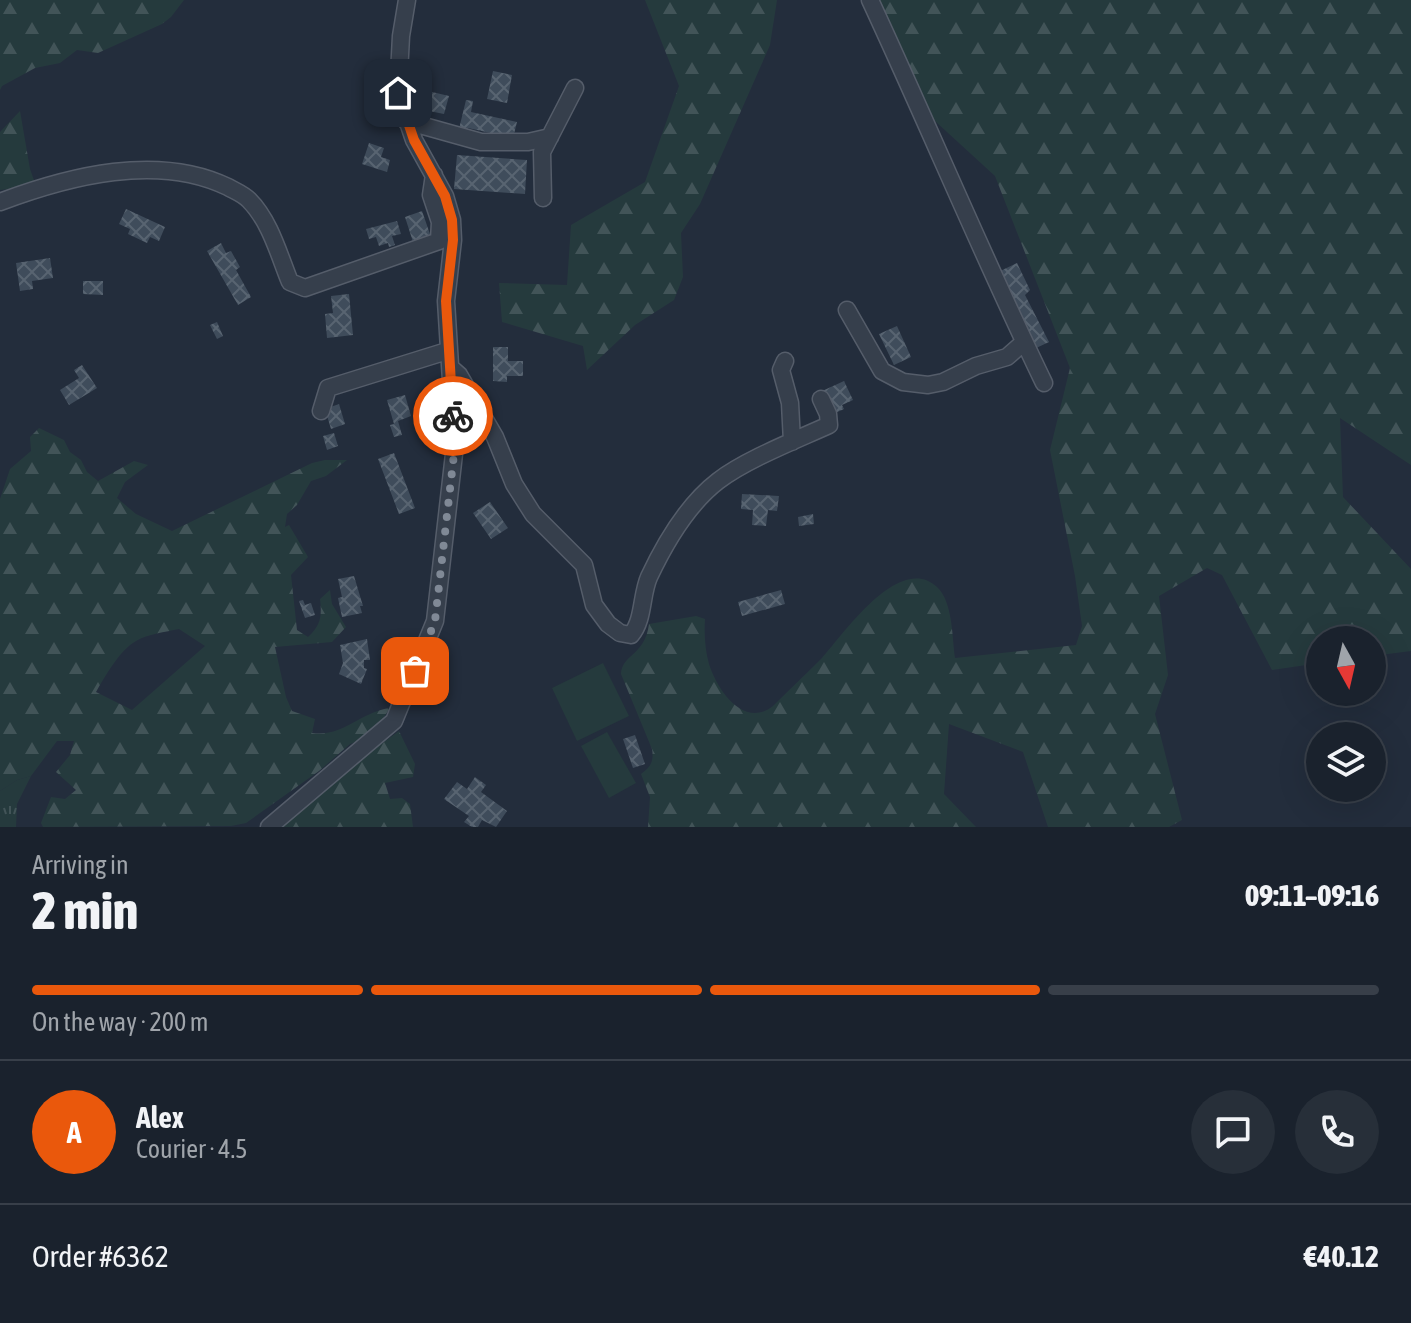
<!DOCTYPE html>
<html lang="en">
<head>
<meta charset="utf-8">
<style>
  :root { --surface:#1a222d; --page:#272f39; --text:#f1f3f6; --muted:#9fa4aa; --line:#383f49; --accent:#ea580c }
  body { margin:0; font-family:"Asap Condensed",sans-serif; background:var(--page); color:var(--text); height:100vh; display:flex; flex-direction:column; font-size:30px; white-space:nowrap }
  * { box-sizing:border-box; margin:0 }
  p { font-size:26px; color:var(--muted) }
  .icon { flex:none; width:44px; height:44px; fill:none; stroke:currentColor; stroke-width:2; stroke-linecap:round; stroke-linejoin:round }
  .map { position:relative; height:827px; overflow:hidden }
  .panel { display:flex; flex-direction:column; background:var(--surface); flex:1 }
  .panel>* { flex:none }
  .needle { width:52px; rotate:172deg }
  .controls { position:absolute; left:1306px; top:626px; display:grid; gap:16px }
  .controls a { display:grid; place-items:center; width:80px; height:80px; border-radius:50%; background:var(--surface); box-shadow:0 8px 32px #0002,0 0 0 2px var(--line); font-size:40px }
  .pin { position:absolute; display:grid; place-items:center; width:68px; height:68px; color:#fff; margin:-34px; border-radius:16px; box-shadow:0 4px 12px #0006 }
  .courier { position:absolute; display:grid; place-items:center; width:80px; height:80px; margin:-40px; border:6px solid #ea580c; border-radius:50%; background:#fff; color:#222; box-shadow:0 2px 10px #0007 }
  .head em { font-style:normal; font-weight:800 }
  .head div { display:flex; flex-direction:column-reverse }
  .head { display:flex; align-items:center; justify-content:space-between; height:136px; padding:0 32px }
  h1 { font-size:52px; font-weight:800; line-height:60px }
  .bar { display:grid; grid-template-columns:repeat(4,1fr); gap:12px 8px; align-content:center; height:96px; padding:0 32px }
  .bar i { height:10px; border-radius:6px; background:var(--line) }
  .bar .on { background:var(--accent) }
  .bar p { grid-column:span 4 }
  .line { display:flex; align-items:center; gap:20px; padding:0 32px; border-top:2px solid var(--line) }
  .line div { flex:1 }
  .round { display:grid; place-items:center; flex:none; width:84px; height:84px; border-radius:42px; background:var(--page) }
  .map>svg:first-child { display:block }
  .grass { fill:url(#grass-tufts) }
  .forest { fill:url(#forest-firs); fill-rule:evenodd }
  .pitch { fill:#253a3d }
  .building { fill:url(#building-cross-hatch) }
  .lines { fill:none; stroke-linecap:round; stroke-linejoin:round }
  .minor-casing { stroke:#555d6a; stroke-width:19 }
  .minor { stroke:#363f4c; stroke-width:16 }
  .done { stroke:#808996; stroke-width:8; stroke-dasharray:0 14.4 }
  .route { stroke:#ea580c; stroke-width:10 }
</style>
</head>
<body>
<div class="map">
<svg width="1411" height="827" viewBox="0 0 1411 827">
  <defs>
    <pattern id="grass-tufts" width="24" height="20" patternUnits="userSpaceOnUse" patternTransform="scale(2)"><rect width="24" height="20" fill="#253a3d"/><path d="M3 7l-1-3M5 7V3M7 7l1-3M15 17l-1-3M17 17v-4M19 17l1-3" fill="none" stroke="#425458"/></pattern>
    <pattern id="forest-firs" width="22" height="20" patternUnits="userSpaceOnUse" patternTransform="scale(2)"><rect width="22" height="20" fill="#253a3d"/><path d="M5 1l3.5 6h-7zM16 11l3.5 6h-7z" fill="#425458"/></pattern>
    <pattern id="building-cross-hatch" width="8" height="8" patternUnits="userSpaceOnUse" patternTransform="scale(2)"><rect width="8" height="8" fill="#3f4c5b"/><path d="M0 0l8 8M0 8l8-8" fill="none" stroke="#586471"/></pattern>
  </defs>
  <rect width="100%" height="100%" fill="#232d3c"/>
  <path class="grass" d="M31 776 17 804 16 827H0V791L17 780Z"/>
  <path class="forest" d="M0 0H184L171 17 162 24 98 53 77 50 60 63 35 68 2 86 0 90Z
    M645 0H777L770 45 700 204 681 233 683 277 674 300 635 325 587 370 583 346 502 322 499 283 567 285 571 225 645 182 679 86Z
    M871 0H1411V465L1340 418 1343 497 1411 569V651L1372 656V640H1320V663L1272 670 1222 575 1207 568 1159 596 1168 675 1155 714 1182 820 1169 827H1048L1023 752 949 724 944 794 976 827H648L650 797 641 774C651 767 654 761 652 749L621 674C622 654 645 656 649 624L696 616 705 619C704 634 705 650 709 664 717 690 744 729 773 706 789 690 806 674 822 658 843 635 899 552 937 587 953 602 952 637 955 658L1076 645 1082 626 1075 576 1050 450 1070 368 995 176 935 121Z
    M20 111 30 169 36 186 0 190V132Z
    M39 428 64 440 70 452 81 460 87 472 98 481 134 461 148 465 125 482 117 498 136 514 172 531 312 463 325 460H347L326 476 311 481 297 505 287 514 285 527 289 525 308 557 291 575 297 630 308 637C321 625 322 616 320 599L330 590 332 604 346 627 332 642 275 647 286 697 292 711 315 719 312 733C342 738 362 711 390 708L376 729 364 739 350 744 319 771 246 823 231 826 43 827 41 823 51 797 65 799 76 790 56 772 70 755 74 741H57L31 776 17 780 0 791V499L10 469 31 451 30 437ZM179 629 205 646 132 710 96 692C106 675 119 651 136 641 148 634 165 632 179 629Z
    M399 731 415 764 413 777 385 783 390 799 402 798 410 804 413 827H267Z"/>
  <path class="pitch" d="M603 663 629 716 577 741 552 688Z
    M607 732 636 783 609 798 581 746Z"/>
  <path class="building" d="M493 71 512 75 507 103 487 99Z
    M428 91 449 96 444 114 424 110Z
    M466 100 473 101 471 112 517 122 513 138 468 128 467 135 458 133Z
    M369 143 384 148 381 157 390 160 387 172 362 164Z
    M457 155 527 160 525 194 454 189Z
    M126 209 165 227 159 241 150 237 147 243 128 234 130 229 119 224Z
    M422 211 431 237 413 242 405 217Z
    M397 221 401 234 392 236 395 245 389 247 388 243 379 246 376 237 369 239 366 229Z
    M221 243 226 253 231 251 240 267 236 270 251 297 238 305 207 251Z
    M50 258 53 278 32 281 33 289 20 291 16 263Z
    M1017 263 1030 290 1025 295 1049 342 1034 349 996 273Z
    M83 281H103V295L83 294Z
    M349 294 353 335 327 338 325 314 333 313 331 296Z
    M217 322 223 336 217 339 210 325Z
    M897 326 911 357 894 365 879 334Z
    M493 347H508V361H523V376H507V382L493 381Z
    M82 365 97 388 69 405 60 390 79 378 74 370Z
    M844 381 853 400 842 405 844 409 831 415 820 392Z
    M405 395 411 416 398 421 402 435 394 437 390 425 394 424 387 400Z
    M339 404 345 424 331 429 325 409Z
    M334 433 338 446 327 450 323 436Z
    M394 453 415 508 399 514 378 459Z
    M742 494 779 496 777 511 768 510 766 526 752 525 753 510 741 509Z
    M490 502 508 528 491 539 473 513Z
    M813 514 814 524 799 526 798 517Z
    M354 576 363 606H360L362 613 342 617 338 598 342 597 338 579Z
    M781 590 785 604 742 616 738 602Z
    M303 600 305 605 311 603 315 615 305 618 299 601Z
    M367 639 370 660H364V668L367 669 361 684 339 674 343 663 340 645Z
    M635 735 645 764 633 768 623 739Z
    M475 777 486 785 481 792 507 811 496 827 482 820 478 827H472L464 822 469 816 444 799 457 782 467 789Z"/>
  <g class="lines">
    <defs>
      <path id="minor" d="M870 0C929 127 983 257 1044 383
        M406 121 481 142H528L550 137
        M543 198 542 152 575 88
        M0 202C69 176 158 153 228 187 235 191 243 194 249 200 270 221 279 255 290 282L305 288 439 241 440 222 431 195 434 175
        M847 310 882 371 903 382 928 385 943 382 976 366 1007 357 1024 342
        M785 361 781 370 790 403 792 442
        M451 368 459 375 495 437 514 484 533 514 584 565 594 605 608 624 620 633 631 635C644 620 641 595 649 577 665 543 688 504 718 481 745 460 796 440 829 425L828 414 821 399
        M321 411 328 388 447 351
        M269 827 394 721 435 621 455 445 446 301 453 240 452 220 445 196 414 140 398 93 401 36 407 0"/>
    </defs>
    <use href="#minor" class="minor-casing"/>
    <use href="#minor" class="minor"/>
  </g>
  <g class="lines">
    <path class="done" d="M415 671 435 621 455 445 453 416"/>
    <path class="route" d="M398 93 414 140 445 196 452 220 453 240 446 301 453 416"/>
  </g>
</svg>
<div class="controls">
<a><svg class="needle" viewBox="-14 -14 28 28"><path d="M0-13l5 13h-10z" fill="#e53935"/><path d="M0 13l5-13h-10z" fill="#9fa4aa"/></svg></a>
<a><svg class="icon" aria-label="layers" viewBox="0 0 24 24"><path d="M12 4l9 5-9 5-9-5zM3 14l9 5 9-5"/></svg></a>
</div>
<div class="pin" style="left:415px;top:671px;background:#ea580c"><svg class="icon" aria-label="bag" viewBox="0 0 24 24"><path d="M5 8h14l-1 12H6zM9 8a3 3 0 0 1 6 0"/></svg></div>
<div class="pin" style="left:398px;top:93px;background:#1f2937"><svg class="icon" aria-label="home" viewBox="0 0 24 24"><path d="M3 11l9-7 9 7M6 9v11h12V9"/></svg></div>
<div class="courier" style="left:453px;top:416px"><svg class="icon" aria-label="bike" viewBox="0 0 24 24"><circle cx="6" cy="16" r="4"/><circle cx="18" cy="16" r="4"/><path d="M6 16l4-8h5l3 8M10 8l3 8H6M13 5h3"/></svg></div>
</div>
<section class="panel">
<div class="head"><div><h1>2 min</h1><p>Arriving in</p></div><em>09:11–09:16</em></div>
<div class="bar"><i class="on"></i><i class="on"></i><i class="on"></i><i></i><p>On the way · 200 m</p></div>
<div class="line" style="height:144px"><b class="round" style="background:var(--accent);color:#fff">A</b><div><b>Alex</b><p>Courier · 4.5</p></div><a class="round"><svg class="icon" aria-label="chat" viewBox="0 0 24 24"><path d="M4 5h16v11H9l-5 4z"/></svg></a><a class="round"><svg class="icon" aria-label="phone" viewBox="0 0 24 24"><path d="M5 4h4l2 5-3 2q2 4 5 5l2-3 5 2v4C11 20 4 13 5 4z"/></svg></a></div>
<div class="line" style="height:104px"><div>Order #6362</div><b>€40.12</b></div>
</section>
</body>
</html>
